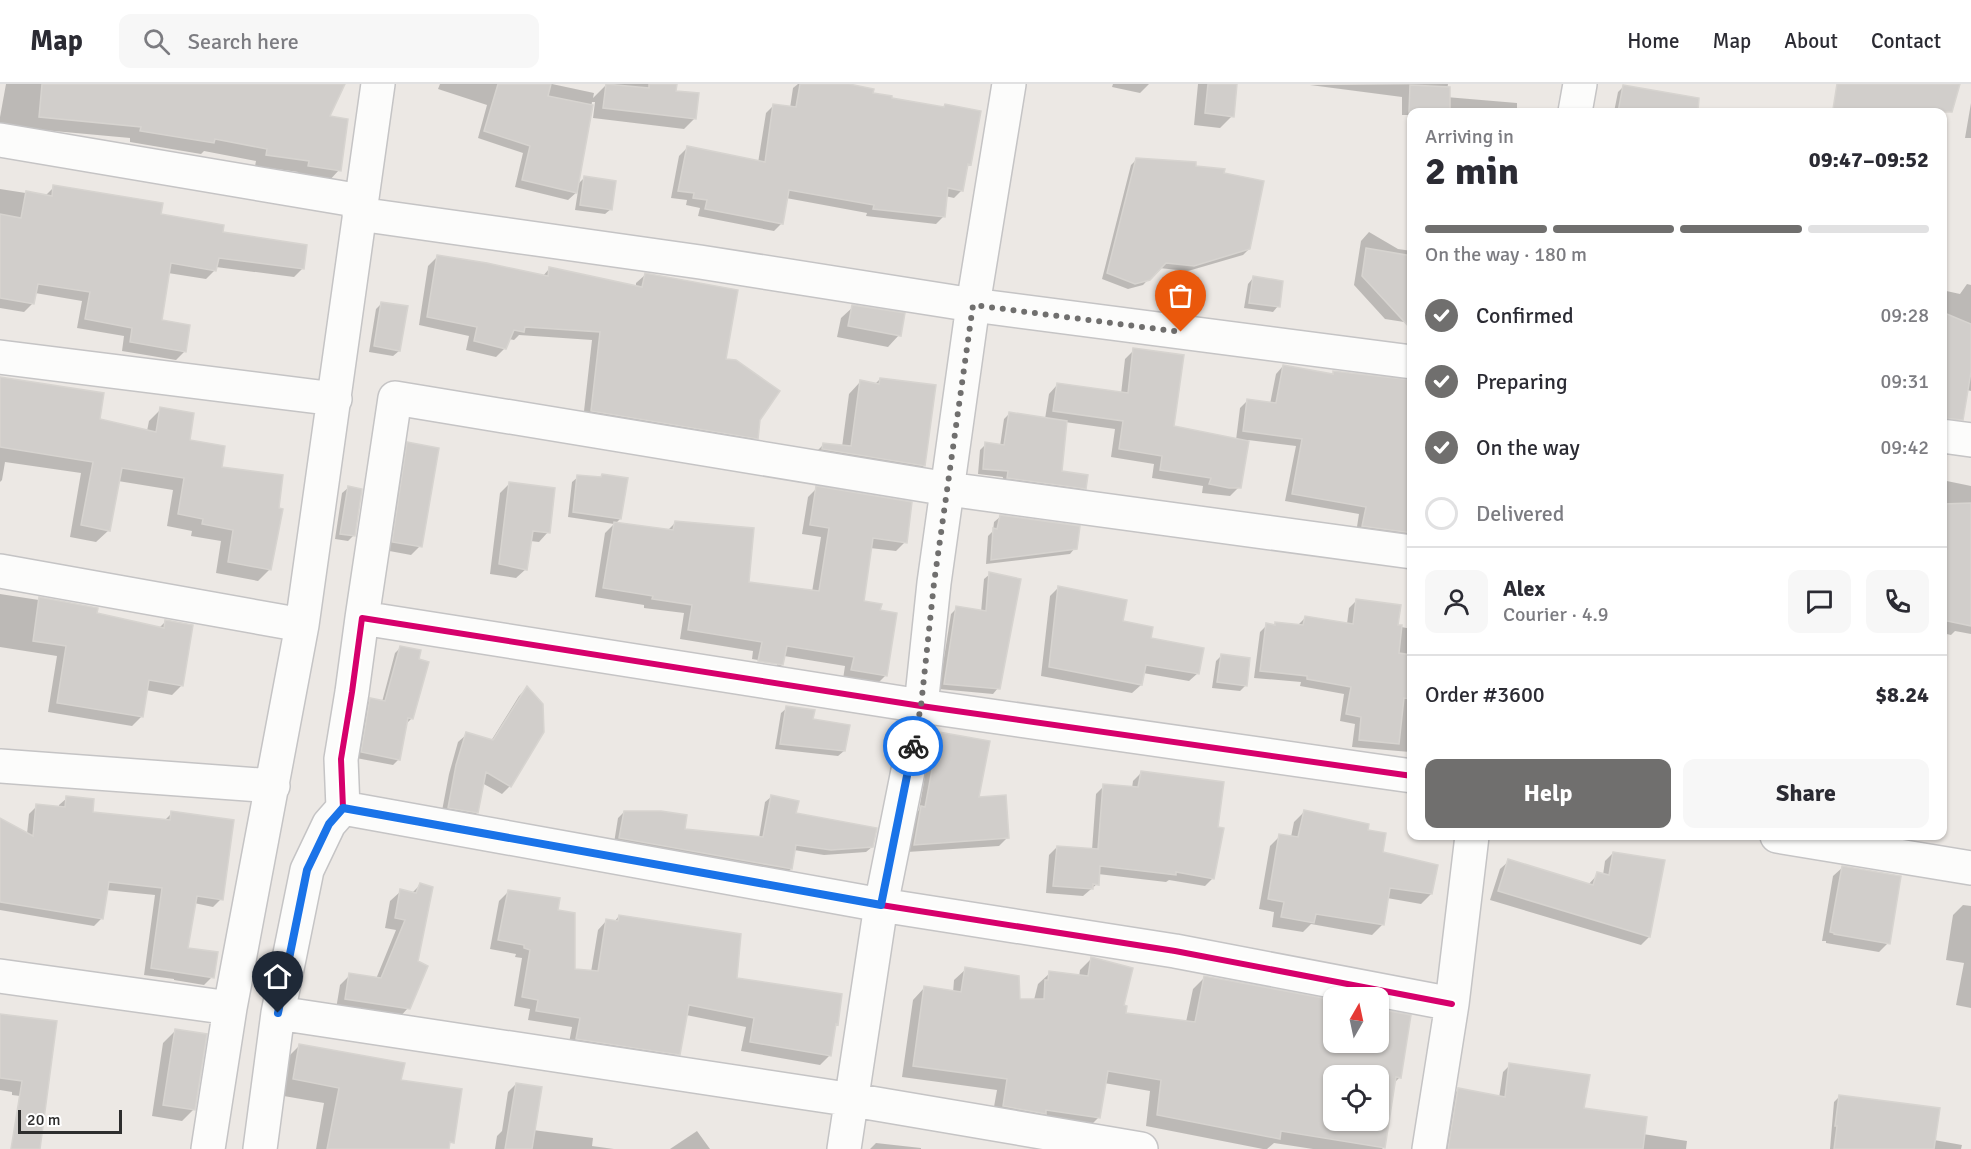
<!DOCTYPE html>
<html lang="en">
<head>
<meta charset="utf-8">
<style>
  :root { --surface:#fff; --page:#f7f7f7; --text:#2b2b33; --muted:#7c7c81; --line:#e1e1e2; --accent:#706f6e }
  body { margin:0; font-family:Signika,sans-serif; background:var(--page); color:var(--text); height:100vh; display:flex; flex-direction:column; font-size:22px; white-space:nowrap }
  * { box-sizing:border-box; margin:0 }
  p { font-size:20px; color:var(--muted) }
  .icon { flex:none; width:33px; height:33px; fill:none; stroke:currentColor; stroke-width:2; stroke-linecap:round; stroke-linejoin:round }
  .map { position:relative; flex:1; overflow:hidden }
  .sheet { position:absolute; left:1407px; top:24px; width:540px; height:732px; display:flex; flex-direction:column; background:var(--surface); border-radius:12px; box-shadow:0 2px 4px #0004 }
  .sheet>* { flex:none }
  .needle { width:39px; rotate:9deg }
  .fabs { position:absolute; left:1323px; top:903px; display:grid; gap:12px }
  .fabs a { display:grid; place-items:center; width:66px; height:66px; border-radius:12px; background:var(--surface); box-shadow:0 2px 4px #0004; font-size:30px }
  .scale { position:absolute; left:18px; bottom:15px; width:104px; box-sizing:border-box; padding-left:6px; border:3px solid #2e2e2e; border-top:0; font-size:16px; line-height:21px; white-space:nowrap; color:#2e2e2e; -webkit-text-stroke:4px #fff; paint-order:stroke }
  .pin { position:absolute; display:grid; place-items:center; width:51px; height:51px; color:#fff; margin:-62px -26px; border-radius:50% 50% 50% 0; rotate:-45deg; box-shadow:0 0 6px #0007 }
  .pin .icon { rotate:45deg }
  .courier { position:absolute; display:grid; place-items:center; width:60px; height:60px; margin:-30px; border:4px solid #1a73e8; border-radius:50%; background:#fff; color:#222; box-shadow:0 2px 8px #0007 }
  .headline em { font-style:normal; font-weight:800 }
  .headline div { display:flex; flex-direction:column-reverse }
  .headline { display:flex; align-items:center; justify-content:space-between; height:102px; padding:0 18px }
  h1 { font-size:39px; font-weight:800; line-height:45px }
  .bar { display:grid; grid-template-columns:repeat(4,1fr); gap:9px 6px; align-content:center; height:72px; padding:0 18px }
  .bar i { height:8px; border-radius:4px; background:var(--line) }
  .bar .active { background:var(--accent) }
  .bar p { grid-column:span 4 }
  .line { display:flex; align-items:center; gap:15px; padding:0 18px; border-top:2px solid var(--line) }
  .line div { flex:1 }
  .round { display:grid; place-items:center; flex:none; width:63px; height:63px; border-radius:12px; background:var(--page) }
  ol { padding:0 18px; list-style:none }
  li { display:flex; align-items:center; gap:18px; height:66px }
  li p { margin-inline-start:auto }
  li .icon { padding:6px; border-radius:50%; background:var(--accent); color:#fff; stroke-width:4 }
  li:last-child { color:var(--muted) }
  li i { width:33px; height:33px; border:3px solid var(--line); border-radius:50% }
  .action { display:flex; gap:12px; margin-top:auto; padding:12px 18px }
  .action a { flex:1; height:69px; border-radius:12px; background:var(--accent); color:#fff; font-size:24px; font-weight:800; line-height:69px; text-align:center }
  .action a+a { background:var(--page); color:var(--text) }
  header { display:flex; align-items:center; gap:36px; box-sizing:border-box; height:84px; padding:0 30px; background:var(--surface); border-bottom:2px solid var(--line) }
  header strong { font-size:28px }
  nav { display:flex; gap:33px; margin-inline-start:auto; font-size:21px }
  .search { width:420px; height:54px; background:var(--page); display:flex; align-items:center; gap:15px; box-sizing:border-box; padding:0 21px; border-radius:12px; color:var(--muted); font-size:22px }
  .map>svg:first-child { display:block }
  .shadow { fill:#0003; fill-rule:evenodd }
  .building { fill:#d1cecb; stroke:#d7d4d0; stroke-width:1.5; fill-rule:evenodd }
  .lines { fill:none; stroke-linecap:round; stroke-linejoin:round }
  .minor-casing { stroke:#c5c4c5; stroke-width:36 }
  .minor { stroke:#fcfcfb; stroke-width:33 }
  .cycleway-casing { stroke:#fff; stroke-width:10 }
  .cycleway { stroke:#d6006c; stroke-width:6 }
  .done { stroke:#706f6e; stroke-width:6; stroke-dasharray:0 10.8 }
  .route { stroke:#1a73e8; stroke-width:8 }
</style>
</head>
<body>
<header>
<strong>Map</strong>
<div class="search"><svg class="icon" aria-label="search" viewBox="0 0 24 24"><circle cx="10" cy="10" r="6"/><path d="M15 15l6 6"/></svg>Search here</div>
<nav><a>Home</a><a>Map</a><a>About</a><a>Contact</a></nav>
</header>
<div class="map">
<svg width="1971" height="1065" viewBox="0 0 1971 1065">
  <rect width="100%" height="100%" fill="#ece8e4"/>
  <path class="shadow" d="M6 0H329L328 33 339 86 328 98 297 94 298 88 255 82 256 77 204 67 201 70 130 58V54L43 46 36 53 0 47V33Z
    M440 0H552L594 9 593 14 607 0H676L675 8 695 34 684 45 593 34 595 18H592L577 101 584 94 611 125 605 130 575 126 578 107 568 116 515 103 523 69 478 54 487 21 438 5Z
    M798 0H825L890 16 943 24 945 21 969 80 966 83 962 106 954 114 945 112 944 132 936 140 866 132 867 129 786 114 782 139 774 147 698 132 700 124 686 121 687 116 671 114 679 72 687 64 758 79 766 29 774 21 790 24 793 4Z
    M1113 0H1149L1140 9 1112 3Z
    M1198 0H1236L1232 32 1220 44 1194 41Z
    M1448 0 1446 13 1517 19V28H1412V31H1402V13L1310 1Z
    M1624 2 1655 8 1651 28H1614L1618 8Z
    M1971 19V54H1965Z
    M1137 75 1194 83 1249 165 1243 171 1188 187 1159 184 1143 201 1128 205 1102 195 1131 81Z
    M54 103 221 149 303 184 294 193 216 183 215 186 206 195 168 189 160 237 185 267 176 276 122 267 124 252 77 244 82 217 35 209 33 219 24 228 0 224V105L45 112Z
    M1369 148 1398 165 1412 167V230L1404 238 1385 235 1354 201 1361 157Z
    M437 173 542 193 550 184 636 203V199L645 191 724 276 756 354 747 363 583 336 592 256 519 251 514 256 509 255 505 264 496 273 466 266 469 252 419 241 428 182Z
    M1253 194 1278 222 1273 228 1244 224 1248 200Z
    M1967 200 1971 201V307L1967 306 1942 330V206L1960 210Z
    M382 219 399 267 393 272 369 268 376 225Z
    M853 223 899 251 888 263 837 253 841 234Z
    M1134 266 1173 344 1236 356 1240 324 1247 317 1270 320 1276 290 1283 282 1331 291 1334 288 1412 317V454L1356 449 1359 430 1285 417 1296 362 1248 356 1239 403 1230 412 1202 409 1203 402 1152 394 1154 380 1111 373 1115 345 1065 338 1060 388 1085 404 1079 410 1002 399 1003 393 978 390 980 366 986 360 1000 362 1004 335 1009 330 1045 335 1049 310 1057 301 1121 310 1125 275Z
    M0 294 98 336 147 347 149 337 161 325 188 357 220 384 270 485 258 497 216 489 221 457 191 452 192 447 167 442 173 406 118 397 109 446 96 458 70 453 81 389 5 378 2 396 0 398Z
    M880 295 924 382 912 393 812 372 824 360 842 363 849 310 860 298 875 300Z
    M408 360 420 462 411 471 384 466 399 369Z
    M578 393 620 435 615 440 667 447 676 438 748 499 812 508 821 453 802 450 808 413 817 404 905 458 896 467 870 464 862 518 879 527 886 591 877 600 843 595 845 582 784 572 782 581 773 590 750 586 751 578 777 582V579L752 575 753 567 680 555 684 529 644 524V521L595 513 605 449 614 440 568 433 572 398Z
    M1942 396 1971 402V550L1955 547 1951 551 1942 549Z
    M509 400 548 448 539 458 530 457 526 485 516 494 490 490 500 409Z
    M348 404 354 451 348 457 335 455 342 409Z
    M1000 433 1075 464 1070 470 986 480 988 452 993 447 994 438Z
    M990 490 998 604 993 610 939 605 951 530 957 524 981 528 984 495Z
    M1058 504 1149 555 1198 589 1189 597 1143 589 1141 601 1132 609 1041 592 1050 512Z
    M0 510 97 525 96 530 159 544 166 537 182 601 172 611 146 606 142 632 132 642 48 628 57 572 0 563Z
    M1356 517 1396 542 1412 545V667L1410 668 1352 663 1355 640 1340 637 1344 610 1300 602 1301 598 1254 594 1260 548 1267 541 1273 542 1275 539 1297 542 1305 534 1347 540 1349 524Z
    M401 563 412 634 406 640 399 675 393 681 356 674 365 621 370 616 382 618 395 569Z
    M1221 572 1246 601 1240 607 1212 604 1216 577Z
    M526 605 510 702 502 710 482 699 477 729 469 737 441 732 449 690 458 658 467 650 491 657 519 612Z
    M787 624 812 636 844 667 838 672 775 665 781 629Z
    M939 649 977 715 1007 754 999 762 907 768 913 732 919 726 931 657Z
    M1141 689 1213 794 1205 802 1169 796 1166 798 1098 790 1097 800 1083 812 1046 809 1049 771 1057 763 1092 766 1096 710 1104 702 1132 704 1133 697Z
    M771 713 794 731 872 763 866 768 824 771 794 766 791 785 785 790 614 759 618 734 624 728 683 746 759 754 765 718Z
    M67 714 91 730 164 737 172 729 221 815 213 823 194 819 187 865 212 893 204 901 174 896V895L144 891 155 811 106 806 102 834 94 842 0 826V735L27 750 29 730 37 722 59 724V721Z
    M1304 728 1366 747 1382 770 1431 810 1421 820 1387 814 1382 841 1372 851 1311 840 1303 848 1272 843 1274 828 1259 825 1270 762 1280 752 1291 753 1294 738Z
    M1613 769 1649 853 1641 861 1490 816 1500 785 1509 777 1588 801 1598 790 1603 791 1605 777Z
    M1843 783 1888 859 1879 868 1826 859V857H1822L1833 792Z
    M420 801 408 924 398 935 336 925 340 901 350 891 376 895 396 846 385 844 390 817 401 807 412 809Z
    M508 808 556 828 573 886 591 888 598 846 607 836 614 838 619 832 735 895 837 940 834 943 829 972 820 981 741 967 746 943 686 931 678 970 669 979 568 964 572 943 528 936 530 925 514 922 522 874 515 873 516 870 490 865 499 817Z
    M1963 821 1971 822V924L1956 921 1964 879 1946 876 1953 831Z
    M1091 875 1122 922 1124 930 1186 938 1193 905 1205 893 1400 993 1394 999 1384 1063 1382 1065H1313L1274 1059 1267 1065H1263L1146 1042 1150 1007 1104 999 1099 1033 1087 1045 992 1034 997 1006 902 993 913 916 924 904 953 909 954 896 966 885 1019 916H1034L1038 900 1050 889 1079 893 1080 886ZM1334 992H1378V1036H1334Z
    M0 931 36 1014 12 1011V1008L0 1006Z
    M175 947 194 1025 182 1037 152 1032 163 959Z
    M300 961 400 997 448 1065H316L324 1019 278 1011 284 977Z
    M1510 981 1582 1026 1643 1050 1687 1057 1686 1065H1443L1451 1013 1458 1006 1499 1014 1503 988Z
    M516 1000 533 1046 593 1054 592 1062 614 1065H495L497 1052 502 1047 508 1008Z
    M1839 1013 1934 1056 1962 1061 1961 1065H1830L1834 1018Z
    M697 1047 710 1065H670Z
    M876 1059 921 1064V1065H870Z"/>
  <path class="building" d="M42 0H345L330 32 348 35 341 87 308 82 309 77 266 71 267 65 215 55 214 59 140 47 141 43 39 33Z
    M498 0H551L548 12 593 21 577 109 522 96 530 62 484 47Z
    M606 0 649 4V0H677L676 7 699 9 696 35 603 24Z
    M800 0H849L874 5 873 9 892 12V14L944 23 945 20 981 27 971 81 968 80 963 107 948 104 945 133 873 125 874 121 789 106 783 140 705 125 707 116 693 114 694 109 678 107 687 62 765 78 773 20 796 23Z
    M1208 0H1237L1234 33 1205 29Z
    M1837 0H1960L1952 28H1857L1833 25Z
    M1410 1 1450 3V28H1409Z
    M1623 1 1699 14 1698 28H1618Z
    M1136 74 1196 78V82L1225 85 1224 89 1264 97 1250 165 1194 182 1166 179 1150 196 1135 200 1107 189Z
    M584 92 616 97 612 126 580 121Z
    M53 101 163 119 161 130 224 141 223 148 307 161 304 185 219 174 216 187 171 179 162 236 190 241 186 268 130 258 132 244 85 235 90 208 38 200 34 220 0 214V130L21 134 26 107 52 112Z
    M1366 164 1412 172V246L1362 192Z
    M437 171 487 179 548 192 549 183 642 203 645 189 738 206 726 275 736 276 780 307 760 336 758 355 591 327 600 248 525 243 524 248 514 246 506 265 474 257 477 243 427 233Z
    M1253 192 1283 197 1280 223 1249 219Z
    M381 218 408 222 400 267 374 262Z
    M852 221 905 229 901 252 848 242Z
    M1942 228 1971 240V288L1963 336 1942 334Z
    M1133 264 1184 271 1174 342 1249 357 1241 404H1229L1209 400 1211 394 1160 386 1162 372 1119 365 1123 337 1053 327 1057 299 1128 309Z
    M1283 281 1333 290V287L1412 296V449L1362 442 1366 423 1292 410 1302 355 1243 347 1247 315 1276 319Z
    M0 293 104 309 100 335 156 348 160 323 194 329 190 356 225 362 222 383 283 391 279 424 283 425 271 486 228 478 233 446 202 440 203 435 178 430 184 394 122 384 110 447 81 441 93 378 0 363Z
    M880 294 936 301 925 382 822 365 823 359 851 362 860 296 879 300Z
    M1009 328 1067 337 1062 387 1088 391 1086 405 1007 394 1008 387 983 385 985 358 1004 361Z
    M407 358 439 364 422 463 392 458Z
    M602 390 628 394 621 435 573 428 577 391 601 393Z
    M509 398 555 404 550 449 533 447 527 486 499 480Z
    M348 402 362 405 355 452 340 450Z
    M816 402 912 418 907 459 873 454 864 517 882 520 880 526 897 529 887 592 851 586 854 573 787 562 783 581 758 577 762 558 688 546 692 521 652 515 653 512 603 504 614 438 673 446 675 437 754 444 749 498 819 507 829 444 810 441Z
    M1971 419V542L1942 536V420Z
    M1000 431 1080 442 1077 465 991 476 993 444 997 445Z
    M989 488 1021 495 1000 605 944 600 956 522 986 527Z
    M1058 502 1127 516 1123 537 1153 543 1151 554 1204 564 1199 590 1146 581 1142 601 1049 583Z
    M39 513 98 524 97 529 164 544 165 536 193 541 183 602 149 596 143 633 57 619 66 562 33 557Z
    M1356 515 1401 521 1398 541H1402L1399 569 1412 571V615L1404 614 1399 660 1359 656 1361 633 1346 630 1351 603 1307 595V592L1260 587 1266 539 1275 541V538L1303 541 1305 532 1353 540Z
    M400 562 421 566 419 575 429 578 413 635 408 634 400 676 361 668 370 614 385 617Z
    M1221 570 1250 574 1247 602 1217 598Z
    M527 602 543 620 544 648 511 703 486 688 478 729 448 724 456 681 466 648 493 656Z
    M786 622 815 626 813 635 850 641 845 667 780 660Z
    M939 648 990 657 979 713 1006 711 1009 754 914 761 921 722 925 723Z
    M1141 687 1224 698 1218 743 1224 744 1214 795 1176 788V791L1100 782 1099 801 1093 800V805L1053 802 1057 762 1098 765 1103 700 1138 703Z
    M771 711 799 717 796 729 877 744 873 763 831 766 796 761 792 785 619 754 624 727H661L687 731 685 745 763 753Z
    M66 712 94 715 93 728 170 736 171 727 234 736 223 816 197 812 188 864 218 868 214 894 151 884 162 804 109 798 103 835 0 818V734L33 752 36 720 65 723Z
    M1304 726 1369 740 1368 746 1386 749 1383 768 1438 781 1432 810 1390 804 1384 841 1316 830 1314 839 1281 833 1284 818 1268 815 1279 750 1298 753Z
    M1613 768 1665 776 1650 853 1498 807 1508 775 1593 801 1597 788 1609 791Z
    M1842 782 1901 792 1890 860 1834 850V849L1830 848Z
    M420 799 433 803 418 877 428 882 410 925 345 915 349 889 381 894 405 836 395 834 400 805 416 809Z
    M508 806 560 814 558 826 575 829V885L598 887 606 835 618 837 619 831 741 850 737 894 842 910 838 941 836 940 831 972 750 958 754 934 689 921 680 971 576 955 580 934 536 927 538 916 522 913 530 866 524 864V861L498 856Z
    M1091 873 1133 884 1124 921 1127 922 1126 929 1195 938 1204 892 1334 916V958H1378V925L1411 931 1401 994 1396 993 1385 1064 1281 1047 1280 1055 1157 1031 1161 996 1108 987 1100 1034 1046 1026V1030L1003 1022 1007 995 913 982 924 902 961 908 965 883 1019 892 1020 915H1044L1045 896H1048L1049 887 1088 892ZM1334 992H1378V1036H1334Z
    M0 930 57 937 40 1065H11L22 997 0 994Z
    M175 945 207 950 195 1026 163 1021Z
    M299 960 405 979 401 996 462 1005 454 1059 450 1058 449 1065H327L339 1004 293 995Z
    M1509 979 1590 991 1584 1024 1647 1033 1643 1065H1448L1458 1004 1505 1013Z
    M516 999 542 1003 532 1065H505Z
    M1839 1011 1940 1024 1934 1065H1834L1837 1042H1835Z"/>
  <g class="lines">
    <defs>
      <path id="minor" d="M1575 28 1580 0
        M0 56 361 117
        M359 130 700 178 973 221 1412 278
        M0 273 335 315
        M1942 352 1971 356
        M0 487 302 541
        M362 534 395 314 948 405 1412 468
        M0 682 273 702
        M1412 692 921 622 362 534 352 608 341 675 343 724 881 821 1175 867 1452 920
        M343 724 329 740 307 786 278 929 853 1016 1141 1065
        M1777 752 1971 784
        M0 892 230 924
        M208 1065 230 924 302 541 378 0
        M260 1065 278 929
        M844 1065 881 821 921 622 934 499 973 221 1009 0
        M1429 1065 1452 920 1472 752"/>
    </defs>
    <use href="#minor" class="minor-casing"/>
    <use href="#minor" class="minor"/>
    <defs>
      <path id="cycleway" d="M1412 692 921 622 362 534 352 608 341 675 343 724 881 821 1175 867 1452 920"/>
    </defs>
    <use href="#cycleway" class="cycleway-casing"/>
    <use href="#cycleway" class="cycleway"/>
  </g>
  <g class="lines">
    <path class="done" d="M913 662 921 622 934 499 973 221 1181 248"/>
    <path class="route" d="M278 929 307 786 329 740 343 724 881 821 913 662"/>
  </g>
</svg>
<div class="fabs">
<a><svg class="needle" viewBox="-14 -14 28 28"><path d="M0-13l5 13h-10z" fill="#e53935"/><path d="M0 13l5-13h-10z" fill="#7c7c81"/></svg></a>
<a><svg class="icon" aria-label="locate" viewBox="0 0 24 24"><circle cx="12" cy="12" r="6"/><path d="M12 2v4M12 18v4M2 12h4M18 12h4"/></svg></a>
</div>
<div class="scale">20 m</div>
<div class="pin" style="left:1181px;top:248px;background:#ea580c"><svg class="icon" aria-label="bag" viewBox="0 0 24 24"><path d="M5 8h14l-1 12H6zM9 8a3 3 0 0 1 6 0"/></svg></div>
<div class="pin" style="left:278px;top:929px;background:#1f2937"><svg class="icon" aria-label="home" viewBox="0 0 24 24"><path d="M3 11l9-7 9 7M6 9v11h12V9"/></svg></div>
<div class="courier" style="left:913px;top:662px"><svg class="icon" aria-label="bike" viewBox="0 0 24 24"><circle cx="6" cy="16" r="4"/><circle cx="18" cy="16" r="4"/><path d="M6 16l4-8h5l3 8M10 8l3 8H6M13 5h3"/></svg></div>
<section class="sheet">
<div class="headline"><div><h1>2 min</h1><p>Arriving in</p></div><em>09:47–09:52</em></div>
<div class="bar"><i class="active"></i><i class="active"></i><i class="active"></i><i></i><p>On the way · 180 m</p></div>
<ol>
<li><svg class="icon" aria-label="check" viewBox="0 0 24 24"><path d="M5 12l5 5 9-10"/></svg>Confirmed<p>09:28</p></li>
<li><svg class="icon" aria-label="check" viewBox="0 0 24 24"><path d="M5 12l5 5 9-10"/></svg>Preparing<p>09:31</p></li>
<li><svg class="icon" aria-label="check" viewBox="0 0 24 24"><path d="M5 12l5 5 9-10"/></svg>On the way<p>09:42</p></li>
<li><i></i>Delivered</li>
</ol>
<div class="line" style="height:108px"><a class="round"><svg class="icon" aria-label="person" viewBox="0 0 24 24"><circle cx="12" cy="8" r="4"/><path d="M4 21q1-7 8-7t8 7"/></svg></a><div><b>Alex</b><p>Courier · 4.9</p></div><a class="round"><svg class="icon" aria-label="chat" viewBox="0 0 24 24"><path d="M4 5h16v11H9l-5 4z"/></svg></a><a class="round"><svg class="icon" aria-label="phone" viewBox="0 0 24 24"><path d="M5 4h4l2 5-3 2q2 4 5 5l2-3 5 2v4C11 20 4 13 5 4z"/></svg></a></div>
<div class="line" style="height:78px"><div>Order #3600</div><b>$8.24</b></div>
<div class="action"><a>Help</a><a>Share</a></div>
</section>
</div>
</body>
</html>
